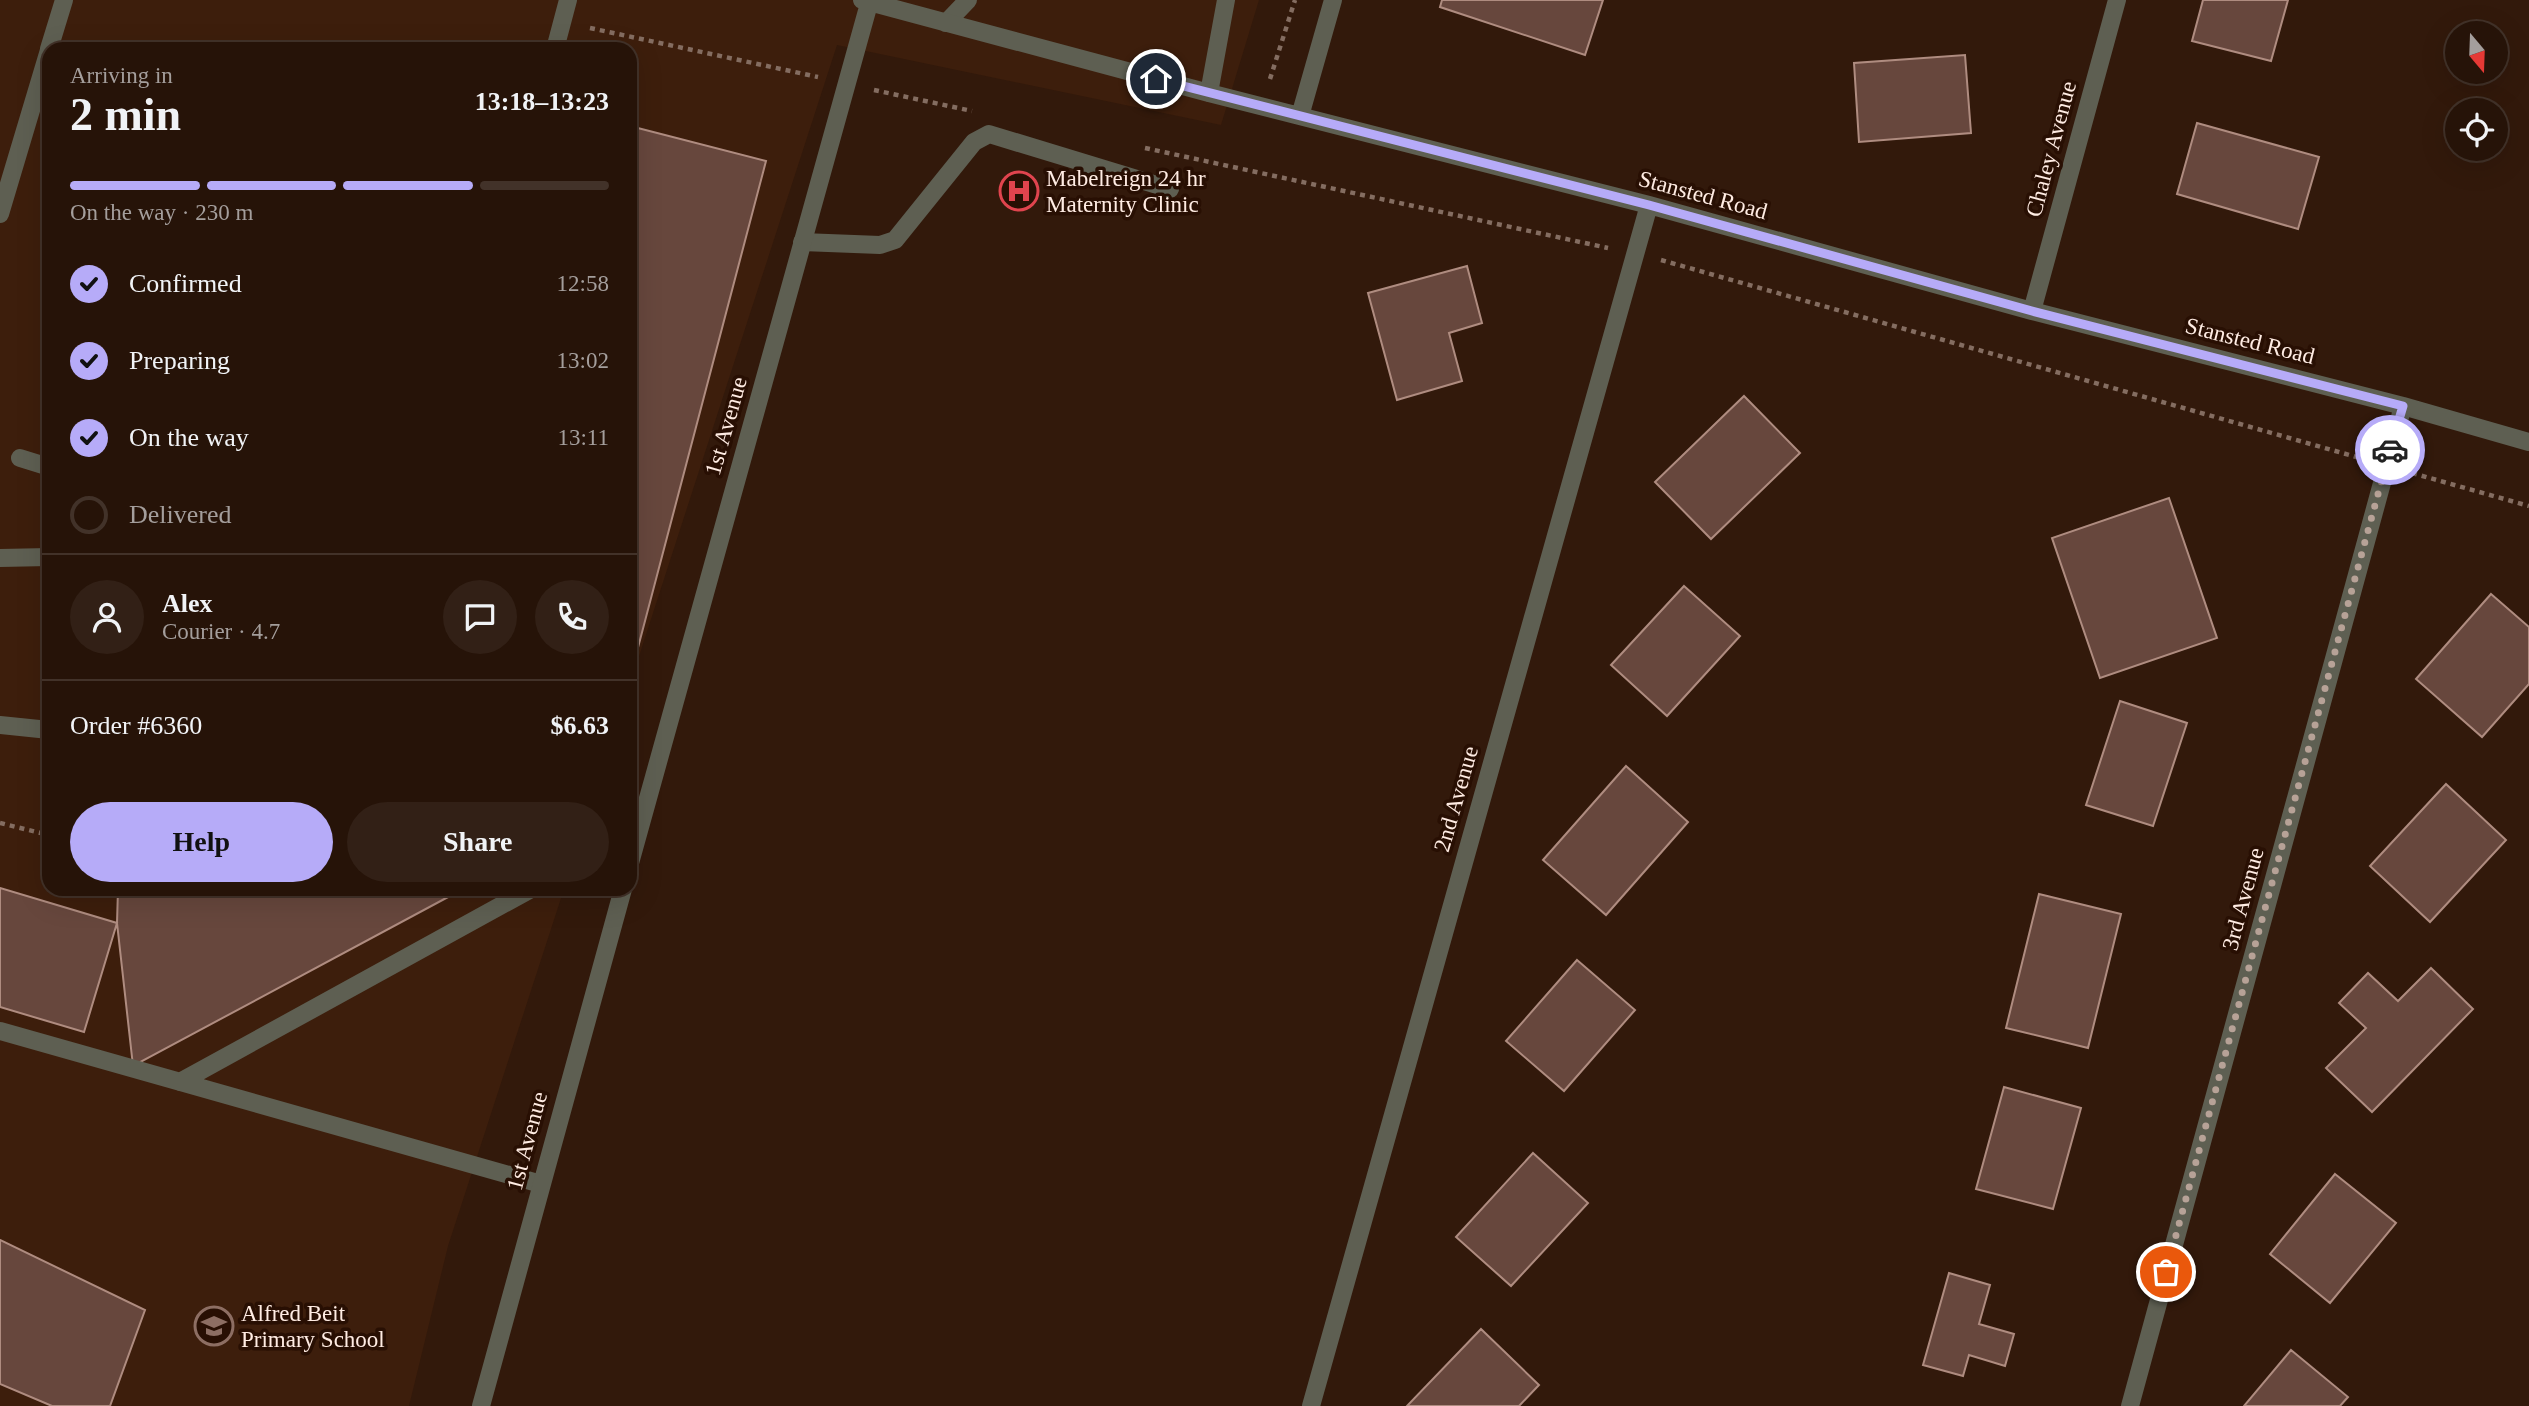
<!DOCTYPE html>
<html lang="en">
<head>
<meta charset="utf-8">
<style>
  :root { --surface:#261308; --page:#322016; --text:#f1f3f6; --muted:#a49e9c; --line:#423229; --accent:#b6abf8 }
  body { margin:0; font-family:"Times New Roman",serif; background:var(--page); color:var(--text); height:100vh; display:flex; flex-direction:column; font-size:26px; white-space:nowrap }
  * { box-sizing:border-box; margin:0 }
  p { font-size:23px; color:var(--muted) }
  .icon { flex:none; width:38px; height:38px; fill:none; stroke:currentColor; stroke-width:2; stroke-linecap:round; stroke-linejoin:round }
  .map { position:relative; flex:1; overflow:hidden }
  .panel { position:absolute; left:42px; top:42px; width:595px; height:854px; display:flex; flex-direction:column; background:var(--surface); border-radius:21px; box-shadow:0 7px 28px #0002,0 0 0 2px var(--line) }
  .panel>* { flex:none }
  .needle { width:46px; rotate:161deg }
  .buttons { position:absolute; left:2445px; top:21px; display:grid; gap:14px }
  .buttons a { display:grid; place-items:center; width:63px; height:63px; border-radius:50%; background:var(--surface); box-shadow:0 7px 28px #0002,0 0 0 2px var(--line); font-size:35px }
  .pin { position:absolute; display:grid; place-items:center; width:60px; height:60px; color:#fff; margin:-30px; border:4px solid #fff; border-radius:50%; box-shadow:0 2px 7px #0007 }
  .courier { position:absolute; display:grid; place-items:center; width:70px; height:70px; margin:-35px; border:5px solid #b6abf8; border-radius:50%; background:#fff; color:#222; box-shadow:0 2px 9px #0007 }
  .overview em { font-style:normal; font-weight:700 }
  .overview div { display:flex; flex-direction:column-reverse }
  .overview { display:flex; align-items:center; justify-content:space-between; height:119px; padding:0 28px }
  h1 { font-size:46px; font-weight:700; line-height:52px }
  .bar { display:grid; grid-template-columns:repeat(4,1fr); gap:10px 7px; align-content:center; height:84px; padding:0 28px }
  .bar i { height:9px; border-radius:5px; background:var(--line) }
  .bar .active { background:var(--accent) }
  .bar p { grid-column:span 4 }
  .line { display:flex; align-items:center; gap:18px; padding:0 28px; border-top:2px solid var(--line) }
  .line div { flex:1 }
  .round { display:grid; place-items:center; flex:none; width:74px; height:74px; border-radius:37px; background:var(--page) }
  ol { padding:0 28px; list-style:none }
  li { display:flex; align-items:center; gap:21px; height:77px }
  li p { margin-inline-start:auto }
  li .icon { padding:7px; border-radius:50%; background:var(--accent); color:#111; stroke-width:4 }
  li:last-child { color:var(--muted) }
  li i { width:38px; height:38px; border:4px solid var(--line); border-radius:50% }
  .cta { display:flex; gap:14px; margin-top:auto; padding:14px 28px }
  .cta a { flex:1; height:80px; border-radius:42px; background:var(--accent); color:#111; font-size:28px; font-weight:700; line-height:80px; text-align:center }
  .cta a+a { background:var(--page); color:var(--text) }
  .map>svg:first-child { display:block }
  .built { fill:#3d1e0c }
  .building { fill:#67473d; stroke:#af8c80; stroke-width:2 }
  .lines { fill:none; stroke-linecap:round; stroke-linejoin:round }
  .path { stroke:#846d61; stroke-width:4.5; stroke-dasharray:5 5; stroke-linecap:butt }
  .service { stroke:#5e5f52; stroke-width:18 }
  .minor { stroke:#5e5f52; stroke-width:18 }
  .done { stroke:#b7a297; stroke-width:7; stroke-dasharray:0 12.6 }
  .route { stroke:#b6abf8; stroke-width:9 }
  .labels { text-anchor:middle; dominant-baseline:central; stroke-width:7; stroke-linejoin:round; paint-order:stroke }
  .street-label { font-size:23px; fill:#ffece3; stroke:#280f03 }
  .poi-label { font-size:23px; fill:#ffece3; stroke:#280f03; text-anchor:start }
</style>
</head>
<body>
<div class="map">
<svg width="2529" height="1406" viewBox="0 0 2529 1406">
  <rect width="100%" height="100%" fill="#32190b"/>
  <path class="built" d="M0 0H1259L1221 125 837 45 630 684V49H49V889H564L448 1246 409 1406H0Z"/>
  <path class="building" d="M1442 0H1603L1585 55 1440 7Z
    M2203 0H2288L2271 61 2192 41Z
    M1965 55 1971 133 1859 142 1854 63Z
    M2197 123 2319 157 2298 229 2177 194Z
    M630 126 766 161 630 678Z
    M1467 266 1482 323 1449 333 1462 381 1397 400 1368 293Z
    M1744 396 1800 453 1711 539 1655 482Z
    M2169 498 2217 638 2100 678 2052 538Z
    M1684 586 1740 636 1667 716 1611 665Z
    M2491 594 2529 627V684L2482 737 2416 679Z
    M2120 701 2187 723 2153 826 2086 805Z
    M1626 766 1688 822 1606 915 1543 860Z
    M2446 784 2506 840 2430 922 2370 866Z
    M0 888 117 923 84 1032 0 1007Z
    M118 889H463L133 1066 117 923Z
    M2039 894 2121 914 2088 1048 2006 1028Z
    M1577 960 1635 1010 1564 1091 1506 1041Z
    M2431 968 2473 1009 2372 1112 2326 1068 2366 1028 2339 1003 2368 973 2398 1001Z
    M2004 1087 2081 1108 2053 1209 1976 1189Z
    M1533 1153 1588 1203 1511 1286 1456 1237Z
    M2335 1174 2396 1223 2330 1303 2270 1254Z
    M0 1240 145 1310 110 1406H52L0 1384Z
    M1949 1273 1990 1285 1979 1324 2014 1334 2005 1366 1969 1355 1963 1376 1923 1365Z
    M1481 1329 1539 1385 1519 1406H1407Z
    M2291 1350 2348 1397 2340 1406H2244Z"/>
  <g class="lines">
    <path class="path" d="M590 28 818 77
      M1270 79 1295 0
      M874 90 972 111
      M1145 148 1608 248
      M1661 260 2360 458
      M2412 473 2529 506
      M0 823 49 835"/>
    <path class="service" d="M946 23 968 0
      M49 49 64 0
      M1209 93 1226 0
      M0 214 49 50
      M802 242 880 245 895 240 974 142 989 134 1170 189
      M20 458 49 467
      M0 558 49 557
      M0 1031 541 1184
      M180 1082 531 889"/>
    <path class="minor" d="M862 0 1209 93 1649 205 2032 311 2403 406 2529 442
      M555 49 568 0
      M1300 116 1333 0
      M2032 311 2117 0
      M0 725 49 730
      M630 863 870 0
      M481 1406 623 889
      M1311 1406 1649 205
      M2130 1406 2403 406"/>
  </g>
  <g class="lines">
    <path class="done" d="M2166 1272 2390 450"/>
    <path class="route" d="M1156 79 1649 205 2032 311 2403 406 2390 450"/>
  </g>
  <defs>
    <symbol id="hospital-ring" viewBox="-11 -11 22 22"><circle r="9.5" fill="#280f03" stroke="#e0444e" stroke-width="1.5"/><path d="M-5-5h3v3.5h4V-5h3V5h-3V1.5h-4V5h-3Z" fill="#e0444e"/></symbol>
    <symbol id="school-ring" viewBox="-11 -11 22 22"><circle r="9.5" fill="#280f03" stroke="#8d6e63" stroke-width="1.5"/><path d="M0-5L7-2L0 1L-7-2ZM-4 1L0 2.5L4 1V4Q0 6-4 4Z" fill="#8d6e63"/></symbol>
  </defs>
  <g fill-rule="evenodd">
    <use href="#hospital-ring" x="997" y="169" width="44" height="44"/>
    <use href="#school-ring" x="192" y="1304" width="44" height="44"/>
  </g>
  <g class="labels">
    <g class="street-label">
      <text transform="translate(2051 149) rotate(-75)">Chaley Avenue</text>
      <text transform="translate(1703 195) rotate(15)">Stansted Road</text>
      <text transform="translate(2250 341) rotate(14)">Stansted Road</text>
      <text transform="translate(726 426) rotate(-74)">1st Avenue</text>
      <text transform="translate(1456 799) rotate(-74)">2nd Avenue</text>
      <text transform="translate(2243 899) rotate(-75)">3rd Avenue</text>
      <text transform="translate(527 1141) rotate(-75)">1st Avenue</text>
    </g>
    <g class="poi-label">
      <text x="1046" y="178">Mabelreign 24 hr<tspan x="1046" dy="26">Maternity Clinic</tspan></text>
      <text x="241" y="1313">Alfred Beit<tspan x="241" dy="26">Primary School</tspan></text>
    </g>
  </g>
</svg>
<div class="buttons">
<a><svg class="needle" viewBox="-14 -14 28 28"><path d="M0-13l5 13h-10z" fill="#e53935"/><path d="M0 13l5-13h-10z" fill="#a49e9c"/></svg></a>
<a><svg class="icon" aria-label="locate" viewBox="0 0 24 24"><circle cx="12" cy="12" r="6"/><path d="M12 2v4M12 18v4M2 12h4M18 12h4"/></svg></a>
</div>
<div class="pin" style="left:2166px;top:1272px;background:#ea580c"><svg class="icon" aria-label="bag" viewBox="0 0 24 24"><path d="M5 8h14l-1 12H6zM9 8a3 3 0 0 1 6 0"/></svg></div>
<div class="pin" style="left:1156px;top:79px;background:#1f2937"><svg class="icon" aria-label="home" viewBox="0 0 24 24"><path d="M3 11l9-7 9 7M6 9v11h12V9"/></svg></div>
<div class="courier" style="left:2390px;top:450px"><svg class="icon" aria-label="car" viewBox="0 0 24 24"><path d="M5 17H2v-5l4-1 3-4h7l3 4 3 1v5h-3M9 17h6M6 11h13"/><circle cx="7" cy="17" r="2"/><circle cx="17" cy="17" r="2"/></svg></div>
<section class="panel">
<div class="overview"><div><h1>2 min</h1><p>Arriving in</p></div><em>13:18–13:23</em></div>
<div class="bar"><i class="active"></i><i class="active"></i><i class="active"></i><i></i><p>On the way · 230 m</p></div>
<ol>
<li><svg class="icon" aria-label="check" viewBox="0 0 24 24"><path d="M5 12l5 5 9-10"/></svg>Confirmed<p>12:58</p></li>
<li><svg class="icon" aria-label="check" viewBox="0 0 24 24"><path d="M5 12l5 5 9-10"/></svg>Preparing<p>13:02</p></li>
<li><svg class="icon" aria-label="check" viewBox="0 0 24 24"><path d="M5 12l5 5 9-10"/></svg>On the way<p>13:11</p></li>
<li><i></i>Delivered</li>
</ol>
<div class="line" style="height:126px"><a class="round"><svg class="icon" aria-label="person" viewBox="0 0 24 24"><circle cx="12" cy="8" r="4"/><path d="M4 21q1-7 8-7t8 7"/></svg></a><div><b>Alex</b><p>Courier · 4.7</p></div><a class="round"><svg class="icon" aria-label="chat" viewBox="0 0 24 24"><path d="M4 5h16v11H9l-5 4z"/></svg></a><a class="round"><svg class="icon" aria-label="phone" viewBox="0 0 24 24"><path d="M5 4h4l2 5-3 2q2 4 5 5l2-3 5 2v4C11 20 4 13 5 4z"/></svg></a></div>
<div class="line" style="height:91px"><div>Order #6360</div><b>$6.63</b></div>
<div class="cta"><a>Help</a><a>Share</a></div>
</section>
</div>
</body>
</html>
